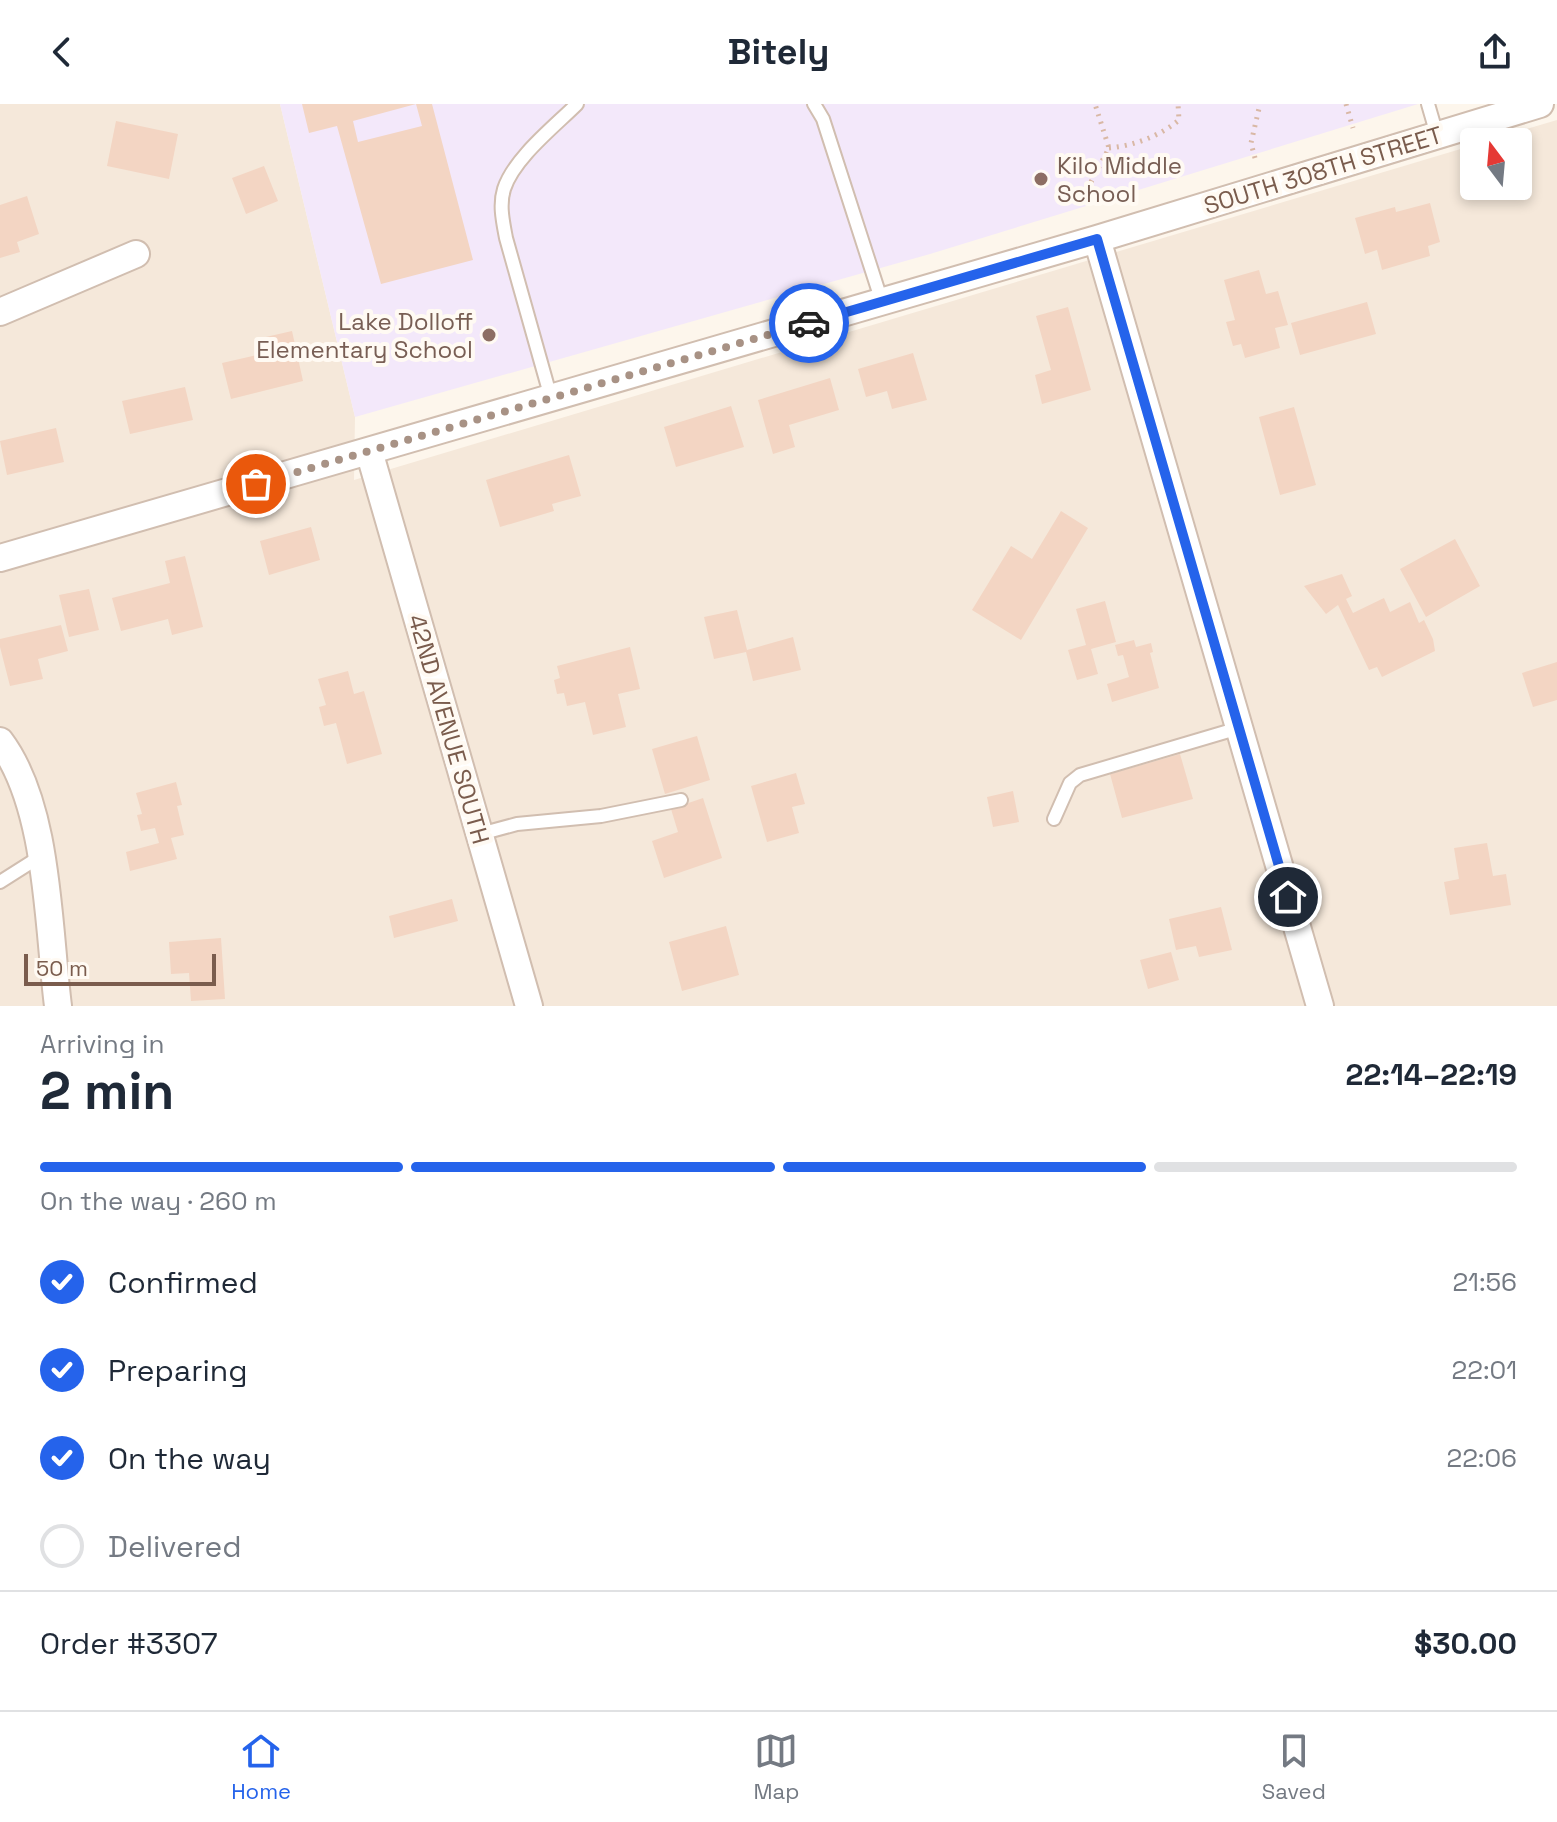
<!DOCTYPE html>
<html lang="en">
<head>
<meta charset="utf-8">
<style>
  :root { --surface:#fff; --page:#f6f6f7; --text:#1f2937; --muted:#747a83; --line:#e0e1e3; --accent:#2563eb }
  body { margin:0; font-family:"Space Grotesk",sans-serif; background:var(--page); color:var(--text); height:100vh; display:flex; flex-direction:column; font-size:30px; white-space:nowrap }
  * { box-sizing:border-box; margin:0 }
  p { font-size:26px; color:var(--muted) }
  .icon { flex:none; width:44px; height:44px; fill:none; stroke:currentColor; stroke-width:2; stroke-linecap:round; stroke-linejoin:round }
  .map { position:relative; height:902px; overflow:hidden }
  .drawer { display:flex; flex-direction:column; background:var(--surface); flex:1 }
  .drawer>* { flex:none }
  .needle { width:52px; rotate:344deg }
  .fabs { position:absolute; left:1460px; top:24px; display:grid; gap:16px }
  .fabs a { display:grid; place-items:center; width:72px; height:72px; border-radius:8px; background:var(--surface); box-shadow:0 4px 12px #0003; font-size:40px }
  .scale { position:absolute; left:24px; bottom:20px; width:192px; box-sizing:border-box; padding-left:8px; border:4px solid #7a5c4d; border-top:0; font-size:22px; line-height:28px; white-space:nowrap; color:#7a5c4d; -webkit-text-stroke:6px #fffaf3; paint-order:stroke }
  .pin { position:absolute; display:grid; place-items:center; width:68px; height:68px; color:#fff; margin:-34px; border:4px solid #fff; border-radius:50%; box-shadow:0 2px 8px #0007 }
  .courier { position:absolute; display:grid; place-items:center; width:80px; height:80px; margin:-40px; border:6px solid #2563eb; border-radius:50%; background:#fff; color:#222; box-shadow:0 2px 10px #0007 }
  .summary em { font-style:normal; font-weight:700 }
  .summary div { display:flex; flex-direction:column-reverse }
  .summary { display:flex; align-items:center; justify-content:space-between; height:136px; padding:0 40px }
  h1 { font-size:52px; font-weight:700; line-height:60px }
  .bar { display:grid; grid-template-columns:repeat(4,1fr); gap:12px 8px; align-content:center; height:96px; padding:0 40px }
  .bar i { height:10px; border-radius:6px; background:var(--line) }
  .bar .current { background:var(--accent) }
  .bar p { grid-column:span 4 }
  .line { display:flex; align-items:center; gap:20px; padding:0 40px; border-top:2px solid var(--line) }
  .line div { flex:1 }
  ol { padding:0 40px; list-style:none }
  li { display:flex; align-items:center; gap:24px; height:88px }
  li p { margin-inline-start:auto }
  li .icon { padding:8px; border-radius:50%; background:var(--accent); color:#fff; stroke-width:4 }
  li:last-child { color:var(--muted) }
  li i { width:44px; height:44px; border:4px solid var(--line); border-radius:50% }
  header { display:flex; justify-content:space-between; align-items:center; height:104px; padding:0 40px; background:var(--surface); font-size:36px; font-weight:700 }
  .tabs { display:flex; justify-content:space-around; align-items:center; height:112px; border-top:2px solid var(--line); background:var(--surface); font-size:22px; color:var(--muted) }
  .tabs a { display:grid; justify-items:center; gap:4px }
  .tabs .current { color:var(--accent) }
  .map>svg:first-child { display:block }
  .residential { fill:#f5e8da }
  .education { fill:#f3e8fa }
  .building { fill:#f3d5c3 }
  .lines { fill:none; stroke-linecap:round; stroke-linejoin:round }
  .lane-casing { stroke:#d1beb0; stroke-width:16 }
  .street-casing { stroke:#d1beb0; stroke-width:30 }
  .path { stroke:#d9b8a5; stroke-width:5; stroke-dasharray:2 6; stroke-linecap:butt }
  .lane { stroke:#fff; stroke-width:12 }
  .street { stroke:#fff; stroke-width:26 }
  .done { stroke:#a89285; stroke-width:8; stroke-dasharray:0 14.4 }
  .route { stroke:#2563eb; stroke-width:10 }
  .education-dot { fill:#8d6e63; stroke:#fffaf3; stroke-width:3 }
  .labels { text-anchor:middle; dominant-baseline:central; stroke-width:8; stroke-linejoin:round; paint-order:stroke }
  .education-label { font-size:24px; fill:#785e54; stroke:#fffaf3; text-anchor:start }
  .street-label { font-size:24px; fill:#7a5c4d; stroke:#fffaf3 }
</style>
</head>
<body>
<header><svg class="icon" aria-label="back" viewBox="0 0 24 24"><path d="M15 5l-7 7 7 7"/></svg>Bitely<svg class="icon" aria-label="share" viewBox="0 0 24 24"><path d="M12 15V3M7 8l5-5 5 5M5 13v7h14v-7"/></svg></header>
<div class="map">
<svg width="1557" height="902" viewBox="0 0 1557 902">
  <rect width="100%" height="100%" fill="#fdf6ec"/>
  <path class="residential" d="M0 0H280L355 313 354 376 1474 41V82H1518V38H1483L1557 16V902H0Z"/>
  <path class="education" d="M280 0H1418L930 150 355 313Z"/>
  <path class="building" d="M302 0H416L353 17 358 38 422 22 416 0H432L473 156 381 180 337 22 309 29Z
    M116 17 178 30 169 75 107 62Z
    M264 62 278 97 246 110 232 74Z
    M27 92 39 130 17 138 20 148 0 154V101Z
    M1430 99 1440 138 1428 142 1430 152 1382 166 1377 146 1365 150 1355 114 1395 103 1396 108Z
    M1259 166 1266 190 1278 187 1288 221 1275 224 1280 244 1245 254 1241 240 1233 242 1226 218 1235 216 1224 176Z
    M1367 198 1376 230 1300 251 1291 219Z
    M1068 203 1091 286 1042 300 1035 271 1051 266 1036 212Z
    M292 227 303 277 231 295 222 259 261 250 257 235Z
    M913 249 927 296 892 305 887 287 866 293 858 265Z
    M830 274 839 306 789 321 795 343 773 350 758 296Z
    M185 283 193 316 130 330 122 297Z
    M731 302 744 343 676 363 664 323Z
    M1294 303 1316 381 1280 391 1259 313Z
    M56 324 64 358 7 371 0 337Z
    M569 351 581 392 552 400 554 407 500 423 486 376Z
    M1061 407 1088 424 1021 536 972 506 1011 442 1032 455Z
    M311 423 320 456 269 471 260 437Z
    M1455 435 1480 482 1426 513 1400 465Z
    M185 452 203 523 172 531 168 515 121 527 112 494 170 479 165 457Z
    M1342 470 1352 492 1346 495 1353 509 1384 494 1390 508 1410 498 1419 519 1424 516 1433 535 1435 547 1382 573 1377 563 1369 566 1338 501 1326 510 1304 482Z
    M89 485 99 526 69 533 59 491Z
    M1105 497 1116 538 1091 545 1098 570 1077 576 1068 546 1086 541 1076 505Z
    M737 506 747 546 793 533 801 566 753 577 746 548 714 555 704 513Z
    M61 521 68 547 38 555 43 575 10 582 0 543V535Z
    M1134 536 1136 543 1151 539 1153 548 1150 549 1159 584 1112 598 1107 580 1129 573 1123 551 1118 552 1115 541Z
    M630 543 640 585 618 590 626 623 593 631 585 598 567 602 564 589 557 590 554 576 560 574 557 562Z
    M1557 558V596L1533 603 1522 569Z
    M348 567 354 590 364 587 382 650 347 660 336 619 324 622 319 603 326 601 318 575Z
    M697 632 710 676 665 690 652 645Z
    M1180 650 1193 695 1122 714 1110 670Z
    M796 669 805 700 792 703 799 729 767 738 751 682Z
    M176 678 182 701 177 702 184 731 171 734 177 755 130 767 126 748 159 739 155 724 141 727 137 711 142 710 136 689Z
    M1013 687 1019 718 993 723 987 693Z
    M703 694 722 754 664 774 652 737 678 728 671 705Z
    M1487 739 1493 772 1506 770 1511 801 1450 811 1444 778 1459 775 1454 744Z
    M452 795 458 817 394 834 389 812Z
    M1221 803 1232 846 1199 853 1196 842 1176 846 1169 815Z
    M726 822 739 871 682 887 669 838Z
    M221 834 225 895 191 897 189 869 171 870 169 838Z
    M1171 848 1179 876 1148 885 1140 856Z"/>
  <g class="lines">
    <defs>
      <path id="lane" d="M814 0 823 15 882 198
        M1428 0 1437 31
        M551 294 506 134C503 118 499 101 504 85 514 54 555 22 577 0
        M1054 715 1070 679 1080 671 1239 624
        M480 730 517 720 601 712 681 696
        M0 778 41 752"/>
      <path id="street" d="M1097 135 1320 902
        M0 208 136 150
        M369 347 529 902
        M0 454 1097 135 1540 0
        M0 637C49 702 48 823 58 902"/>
    </defs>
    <use href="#lane" class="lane-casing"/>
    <use href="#street" class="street-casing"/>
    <path class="path" d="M1346 0 1353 24
      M1109 44C1133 42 1160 32 1179 16L1178 0
      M1255 54 1251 39 1260 0
      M1091 78 1109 44 1095 0"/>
    <use href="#lane" class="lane"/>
    <use href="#street" class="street"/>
  </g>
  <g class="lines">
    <path class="done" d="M256 380 809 219"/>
    <path class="route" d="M809 219 1097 135 1288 793"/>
  </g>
  <g class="education-dot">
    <circle cx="1041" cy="75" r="8"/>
    <circle cx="489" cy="231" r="8"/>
  </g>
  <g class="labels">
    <g class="education-label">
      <text x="1057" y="61">Kilo Middle<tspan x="1057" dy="28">School</tspan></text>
      <text x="473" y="217" text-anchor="end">Lake Dolloff<tspan x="473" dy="28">Elementary School</tspan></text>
    </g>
    <g class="street-label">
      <text transform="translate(1323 66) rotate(-17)">SOUTH 308TH STREET</text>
      <text transform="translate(449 625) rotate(74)">42ND AVENUE SOUTH</text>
    </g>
  </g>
</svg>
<div class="fabs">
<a><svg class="needle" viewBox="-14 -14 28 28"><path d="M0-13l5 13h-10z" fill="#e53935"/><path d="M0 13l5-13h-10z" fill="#747a83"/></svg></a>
</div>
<div class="scale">50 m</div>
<div class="pin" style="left:256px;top:380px;background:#ea580c"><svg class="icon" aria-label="bag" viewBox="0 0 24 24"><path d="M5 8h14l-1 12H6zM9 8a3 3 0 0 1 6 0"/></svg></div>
<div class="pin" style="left:1288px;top:793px;background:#1f2937"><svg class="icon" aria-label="home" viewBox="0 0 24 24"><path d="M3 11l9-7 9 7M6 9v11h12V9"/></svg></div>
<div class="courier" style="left:809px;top:219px"><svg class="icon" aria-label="car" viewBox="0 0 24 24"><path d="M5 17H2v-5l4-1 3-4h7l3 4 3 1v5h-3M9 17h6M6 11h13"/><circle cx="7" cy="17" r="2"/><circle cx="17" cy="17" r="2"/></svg></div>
</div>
<section class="drawer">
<div class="summary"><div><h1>2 min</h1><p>Arriving in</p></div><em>22:14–22:19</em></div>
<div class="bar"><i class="current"></i><i class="current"></i><i class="current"></i><i></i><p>On the way · 260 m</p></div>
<ol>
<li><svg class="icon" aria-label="check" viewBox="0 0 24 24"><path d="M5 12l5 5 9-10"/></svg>Confirmed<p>21:56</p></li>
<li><svg class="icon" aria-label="check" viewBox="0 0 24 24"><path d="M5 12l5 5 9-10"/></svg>Preparing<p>22:01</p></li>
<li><svg class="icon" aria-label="check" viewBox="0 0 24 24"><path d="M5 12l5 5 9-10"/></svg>On the way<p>22:06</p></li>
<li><i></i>Delivered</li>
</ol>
<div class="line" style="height:104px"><div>Order #3307</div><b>$30.00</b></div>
</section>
<nav class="tabs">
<a class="current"><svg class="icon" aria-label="home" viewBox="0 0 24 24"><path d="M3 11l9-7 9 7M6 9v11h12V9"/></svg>Home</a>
<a><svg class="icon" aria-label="map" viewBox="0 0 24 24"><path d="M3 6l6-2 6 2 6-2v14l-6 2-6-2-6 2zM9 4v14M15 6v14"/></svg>Map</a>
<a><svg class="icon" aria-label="saved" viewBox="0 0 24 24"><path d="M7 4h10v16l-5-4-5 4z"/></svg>Saved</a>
</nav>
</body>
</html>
